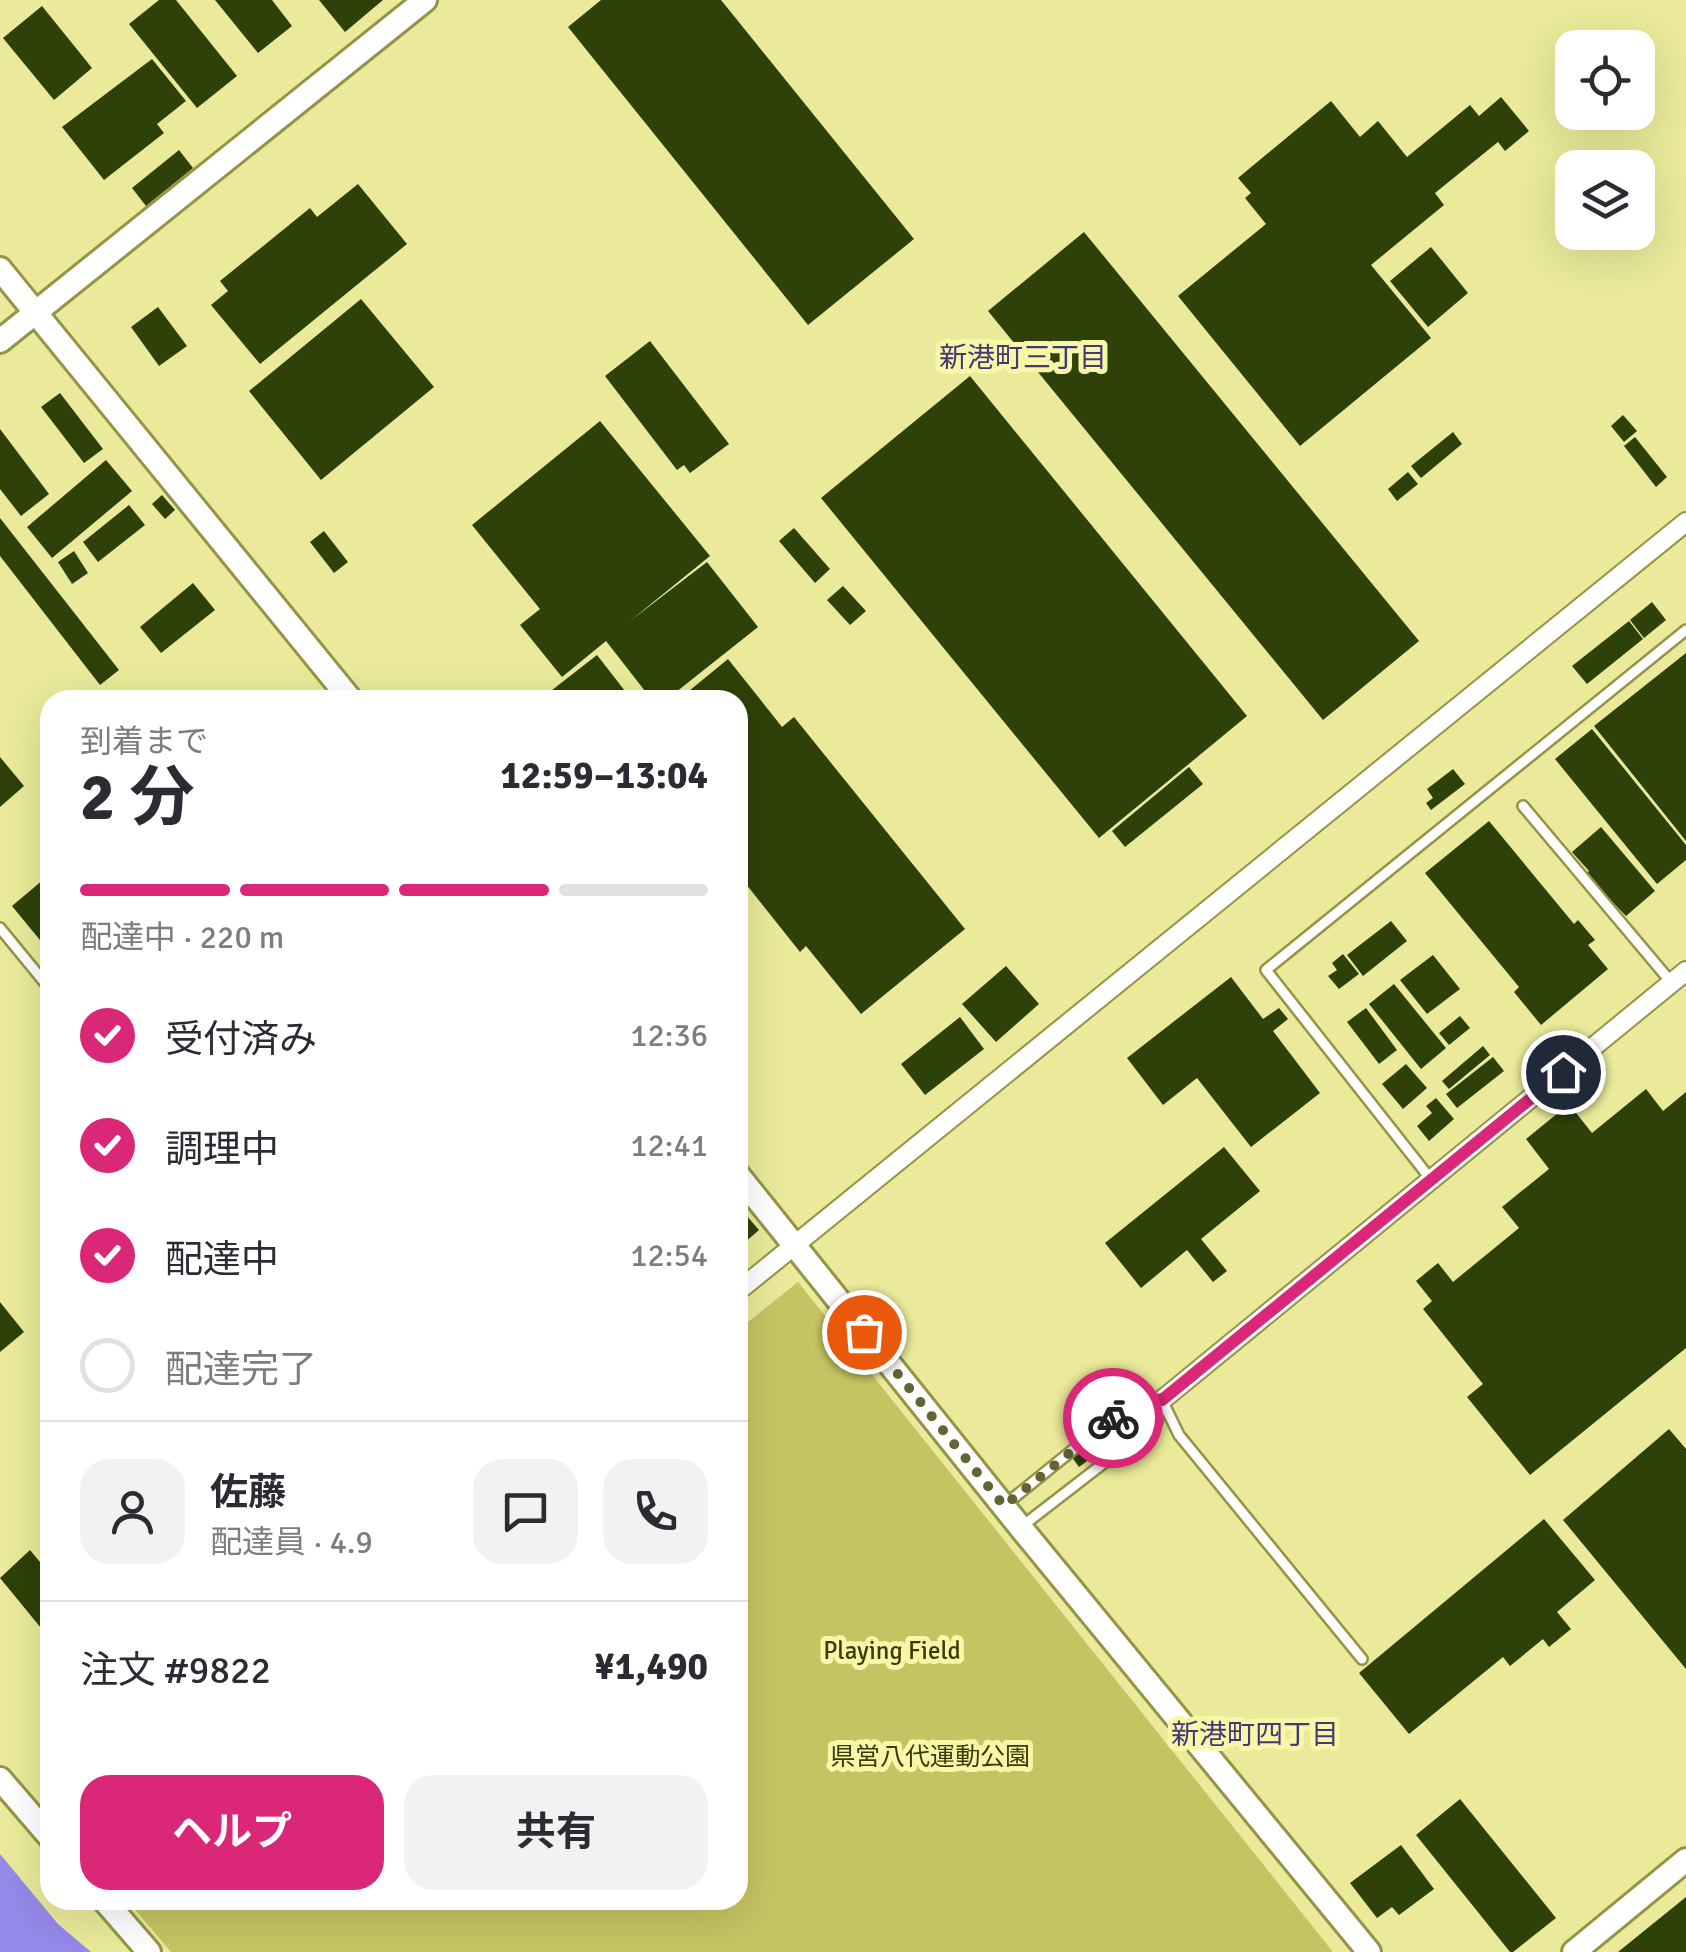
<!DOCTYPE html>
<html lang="ja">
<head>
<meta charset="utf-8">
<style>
  :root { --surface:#fff; --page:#f2f2f3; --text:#2b2b33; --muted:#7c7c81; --line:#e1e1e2; --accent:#db2777 }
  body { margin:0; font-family:Signika,"Noto Sans JP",sans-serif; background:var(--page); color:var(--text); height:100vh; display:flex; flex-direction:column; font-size:38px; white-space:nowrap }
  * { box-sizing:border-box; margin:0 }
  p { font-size:32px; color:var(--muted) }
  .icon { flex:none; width:55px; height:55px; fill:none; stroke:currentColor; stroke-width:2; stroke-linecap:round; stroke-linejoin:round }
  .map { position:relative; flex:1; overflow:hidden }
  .side { position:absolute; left:40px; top:690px; width:708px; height:1220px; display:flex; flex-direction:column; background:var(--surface); border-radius:30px; box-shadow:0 10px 40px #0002 }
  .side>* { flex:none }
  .fabs { position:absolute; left:1555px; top:30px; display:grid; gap:20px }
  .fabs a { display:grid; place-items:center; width:100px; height:100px; border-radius:20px; background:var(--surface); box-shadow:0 10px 40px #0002; font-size:50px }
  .pin { position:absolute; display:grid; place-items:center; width:85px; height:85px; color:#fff; margin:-42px; border:5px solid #fff; border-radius:50%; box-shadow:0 2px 10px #0007 }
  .courier { position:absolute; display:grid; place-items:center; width:100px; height:100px; margin:-50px; border:8px solid #db2777; border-radius:50%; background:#fff; color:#222; box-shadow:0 2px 12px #0007 }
  .overview em { font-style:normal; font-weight:700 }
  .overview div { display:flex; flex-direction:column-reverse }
  .overview { display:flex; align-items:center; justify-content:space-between; height:170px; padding:0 40px }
  h1 { font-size:65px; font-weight:700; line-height:75px }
  .bar { display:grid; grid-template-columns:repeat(4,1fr); gap:15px 10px; align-content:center; height:120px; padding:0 40px }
  .bar i { height:12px; border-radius:8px; background:var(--line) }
  .bar .active { background:var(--accent) }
  .bar p { grid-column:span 4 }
  .line { display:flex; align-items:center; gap:25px; padding:0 40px; border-top:2px solid var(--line) }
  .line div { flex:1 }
  .round { display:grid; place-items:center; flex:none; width:105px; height:105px; border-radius:30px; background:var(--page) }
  ol { padding:0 40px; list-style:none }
  li { display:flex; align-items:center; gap:30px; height:110px }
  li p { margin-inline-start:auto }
  li .icon { padding:10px; border-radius:50%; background:var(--accent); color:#fff; stroke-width:4 }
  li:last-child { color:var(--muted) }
  li i { width:55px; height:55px; border:5px solid var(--line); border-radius:50% }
  .action { display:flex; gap:20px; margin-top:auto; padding:20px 40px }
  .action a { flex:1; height:115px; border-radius:30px; background:var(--accent); color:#fff; font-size:40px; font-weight:700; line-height:115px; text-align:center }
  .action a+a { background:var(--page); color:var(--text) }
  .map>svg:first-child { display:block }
  .green { fill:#c6c462 }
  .water { fill:#9589e9 }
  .building { fill:#2d4108 }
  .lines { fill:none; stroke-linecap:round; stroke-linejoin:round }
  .service-casing { stroke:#959446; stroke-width:14 }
  .minor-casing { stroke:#959446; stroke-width:22 }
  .tertiary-casing { stroke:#959446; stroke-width:28 }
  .service { stroke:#fff; stroke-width:9 }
  .minor { stroke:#fff; stroke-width:18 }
  .tertiary { stroke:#fff; stroke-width:22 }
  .done { stroke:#646336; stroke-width:10; stroke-dasharray:0 18 }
  .route { stroke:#db2777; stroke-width:12 }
  .labels { text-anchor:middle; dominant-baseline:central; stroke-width:10; stroke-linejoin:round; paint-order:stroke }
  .park-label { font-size:25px; fill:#3c3a08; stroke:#f7f7a7 }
  .neighbourhood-label { font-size:28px; fill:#433976; stroke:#f7f7a7 }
</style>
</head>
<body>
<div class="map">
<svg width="1686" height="1952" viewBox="0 0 1686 1952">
  <rect width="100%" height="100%" fill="#eaea9a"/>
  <path class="green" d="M798 1282 1333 1952H171L127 1900H738V1330Z"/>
  <path class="water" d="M0 1854 58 1924 91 1952H0Z"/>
  <path class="building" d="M159 0H176L237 76 197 108 129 24Z
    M215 0H272L292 26 258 53Z
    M319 0H383L345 32Z
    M601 0H721L914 239 808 325 568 27Z
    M42 6 92 68 54 100 3 38Z
    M152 59 186 101 157 124 164 133 104 180 62 127Z
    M1501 97 1529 131 1505 151 1498 142 1435 193 1444 205 1371 265 1431 338 1300 446 1178 296 1266 224 1245 198 1251 193 1238 178 1331 101 1360 137 1378 121 1407 157 1470 105 1479 116Z
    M179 150 193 168 146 206 132 188Z
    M358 184 407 244 260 364 211 305 228 291 220 281 310 208 317 217Z
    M1084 232 1419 641 1323 720 988 311Z
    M1431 247 1468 293 1428 327 1390 281Z
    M361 299 434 387 321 480 249 391Z
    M158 307 187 346 159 366 131 327Z
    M650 341 729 444 690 473 684 465 677 470 605 376Z
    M970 376 1247 716 1099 838 821 498Z
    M60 393 103 449 84 463 41 407Z
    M1623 415 1637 431 1624 442 1611 426Z
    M600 421 710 556 630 621 707 562 758 627 666 700H652L606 641 562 677 520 625 540 609 472 525Z
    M0 429 49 494 21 516 0 489Z
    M1453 432 1462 444 1421 478 1411 466Z
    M1635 437 1667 477 1656 487 1624 446Z
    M106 460 132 491 52 558 27 527Z
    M1408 472 1418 484 1397 501 1388 489Z
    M162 495 175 510 165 519 152 504Z
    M129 505 145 525 98 562 83 542Z
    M0 518 119 670 100 685 0 556Z
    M794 528 830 569 815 583 779 541Z
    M324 531 348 562 334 573 310 542Z
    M74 551 88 573 72 584 58 562Z
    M193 583 215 610 161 653 140 627Z
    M843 586 866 611 850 625 827 600Z
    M1652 602 1666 620 1644 638 1630 620Z
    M1629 621 1643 639 1587 684 1572 666Z
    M1686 653V841L1594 726Z
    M597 655 632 700H551L547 694Z
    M728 659 782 727 794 717 965 929 861 1014 806 946 800 952 738 874V700H678Z
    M1592 729 1686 845V860L1657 884 1555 759Z
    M0 757 24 786 0 807Z
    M1189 767 1203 784 1125 847 1112 831Z
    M1453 769 1465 784 1431 810 1426 803 1433 798 1427 789Z
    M1489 821 1574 924 1578 920 1595 940 1588 945 1608 969 1541 1025 1514 992 1519 987 1425 873Z
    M1601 827 1655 891 1626 916 1585 874 1589 871 1572 852Z
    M50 874V940L44 945 12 906Z
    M1391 921 1407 941 1363 976 1347 955Z
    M1343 954 1359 974 1339 989 1328 976 1337 970 1332 963Z
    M1433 955 1460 989 1427 1014 1400 980Z
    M1006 966 1039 1004 996 1042 962 1004Z
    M1231 977 1263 1019 1279 1008 1288 1019 1273 1031 1320 1093 1251 1147 1197 1078 1163 1105 1127 1058Z
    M1394 984 1446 1048 1421 1069 1369 1004Z
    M1366 1008 1397 1050 1379 1064 1347 1022Z
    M1460 1016 1470 1028 1449 1045 1439 1033Z
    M960 1017 984 1049 925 1095 901 1064Z
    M1483 1046 1490 1055 1449 1089 1442 1081Z
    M1493 1057 1504 1071 1457 1108 1446 1094Z
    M1406 1064 1427 1088 1403 1109 1382 1084Z
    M1646 1089 1663 1111 1686 1092V1348L1530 1475 1467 1397 1483 1384 1423 1309 1432 1301 1416 1281 1438 1263 1453 1282 1519 1228 1502 1207 1549 1169 1526 1139 1569 1104 1592 1133Z
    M1436 1098 1454 1119 1429 1141 1417 1126 1432 1113 1426 1106Z
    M1224 1147 1260 1191 1201 1239 1227 1271 1213 1282 1187 1250 1141 1288 1105 1243Z
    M740 1208 759 1230 744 1243 738 1236Z
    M0 1302 24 1332 0 1352Z
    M1669 1429 1686 1449V1669L1563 1520Z
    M1096 1438 1103 1449 1079 1467 1072 1457Z
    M1544 1519 1595 1580 1557 1612 1571 1629 1549 1647 1543 1639 1510 1666 1503 1657 1409 1734 1359 1673Z
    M30 1550 50 1574V1639L0 1578Z
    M1460 1799 1556 1918 1513 1952H1510L1416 1835Z
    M1401 1845 1434 1889 1399 1915 1392 1907 1377 1918 1350 1883Z
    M1686 1897V1952H1618Z"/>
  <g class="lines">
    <defs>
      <path id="service" d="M1523 806 1671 982
        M0 928 50 989
        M1429 1177 1266 970 1686 630
        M1006 1504 1137 1398 1162 1400 1179 1435 1362 1659
        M1021 1527 1157 1422 1162 1400"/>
      <path id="minor" d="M738 1291 1686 522
        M1162 1400 1686 971"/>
      <path id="tertiary" d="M0 269 351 700
        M0 341 425 0
        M738 1175 1021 1528 1369 1952
        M0 1779 50 1837
        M104 1900 149 1952
        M1574 1952 1686 1860"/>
    </defs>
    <use href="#service" class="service-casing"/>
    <use href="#minor" class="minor-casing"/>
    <use href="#tertiary" class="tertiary-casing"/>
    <use href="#service" class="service"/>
    <use href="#minor" class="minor"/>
    <use href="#tertiary" class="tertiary"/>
  </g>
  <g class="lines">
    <path class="done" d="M864 1332 1004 1506 1113 1418"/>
    <path class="route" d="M1113 1418 1137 1398 1162 1400 1563 1072"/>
  </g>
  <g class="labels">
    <g class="park-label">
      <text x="892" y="1650">Playing Field</text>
      <text x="930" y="1756">県営八代運動公園</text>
    </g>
    <g class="neighbourhood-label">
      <text x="1023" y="358">新港町三丁目</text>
      <text x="1255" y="1735">新港町四丁目</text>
    </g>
  </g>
</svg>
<div class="fabs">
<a><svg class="icon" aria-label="locate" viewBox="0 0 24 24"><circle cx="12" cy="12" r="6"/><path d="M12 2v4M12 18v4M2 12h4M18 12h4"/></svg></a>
<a><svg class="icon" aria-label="layers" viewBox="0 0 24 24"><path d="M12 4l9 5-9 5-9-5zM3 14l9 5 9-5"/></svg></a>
</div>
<div class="pin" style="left:864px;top:1332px;background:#ea580c"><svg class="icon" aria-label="bag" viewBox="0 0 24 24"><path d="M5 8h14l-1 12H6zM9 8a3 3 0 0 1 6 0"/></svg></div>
<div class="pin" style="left:1563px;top:1072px;background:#1f2937"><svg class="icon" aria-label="home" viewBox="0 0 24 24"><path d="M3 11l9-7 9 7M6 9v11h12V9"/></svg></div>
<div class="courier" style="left:1113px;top:1418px"><svg class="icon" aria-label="bike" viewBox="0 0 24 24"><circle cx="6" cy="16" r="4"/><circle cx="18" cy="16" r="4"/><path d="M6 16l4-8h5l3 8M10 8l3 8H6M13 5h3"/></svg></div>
<section class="side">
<div class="overview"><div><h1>2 分</h1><p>到着まで</p></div><em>12:59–13:04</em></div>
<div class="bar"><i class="active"></i><i class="active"></i><i class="active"></i><i></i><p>配達中 · 220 m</p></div>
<ol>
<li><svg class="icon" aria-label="check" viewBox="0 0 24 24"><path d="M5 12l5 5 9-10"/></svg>受付済み<p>12:36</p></li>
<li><svg class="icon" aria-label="check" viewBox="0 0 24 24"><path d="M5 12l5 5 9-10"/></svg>調理中<p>12:41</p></li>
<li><svg class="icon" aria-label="check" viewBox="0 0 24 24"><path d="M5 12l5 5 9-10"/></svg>配達中<p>12:54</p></li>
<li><i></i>配達完了</li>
</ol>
<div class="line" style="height:180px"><a class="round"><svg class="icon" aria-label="person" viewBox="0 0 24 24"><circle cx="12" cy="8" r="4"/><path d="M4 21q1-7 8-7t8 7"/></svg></a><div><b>佐藤</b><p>配達員 · 4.9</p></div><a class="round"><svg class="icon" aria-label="chat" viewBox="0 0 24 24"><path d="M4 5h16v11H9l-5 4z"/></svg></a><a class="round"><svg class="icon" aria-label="phone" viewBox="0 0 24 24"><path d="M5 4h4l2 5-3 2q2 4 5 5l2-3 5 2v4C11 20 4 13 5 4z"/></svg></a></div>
<div class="line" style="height:130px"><div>注文 #9822</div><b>¥1,490</b></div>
<div class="action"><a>ヘルプ</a><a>共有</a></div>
</section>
</div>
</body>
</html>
